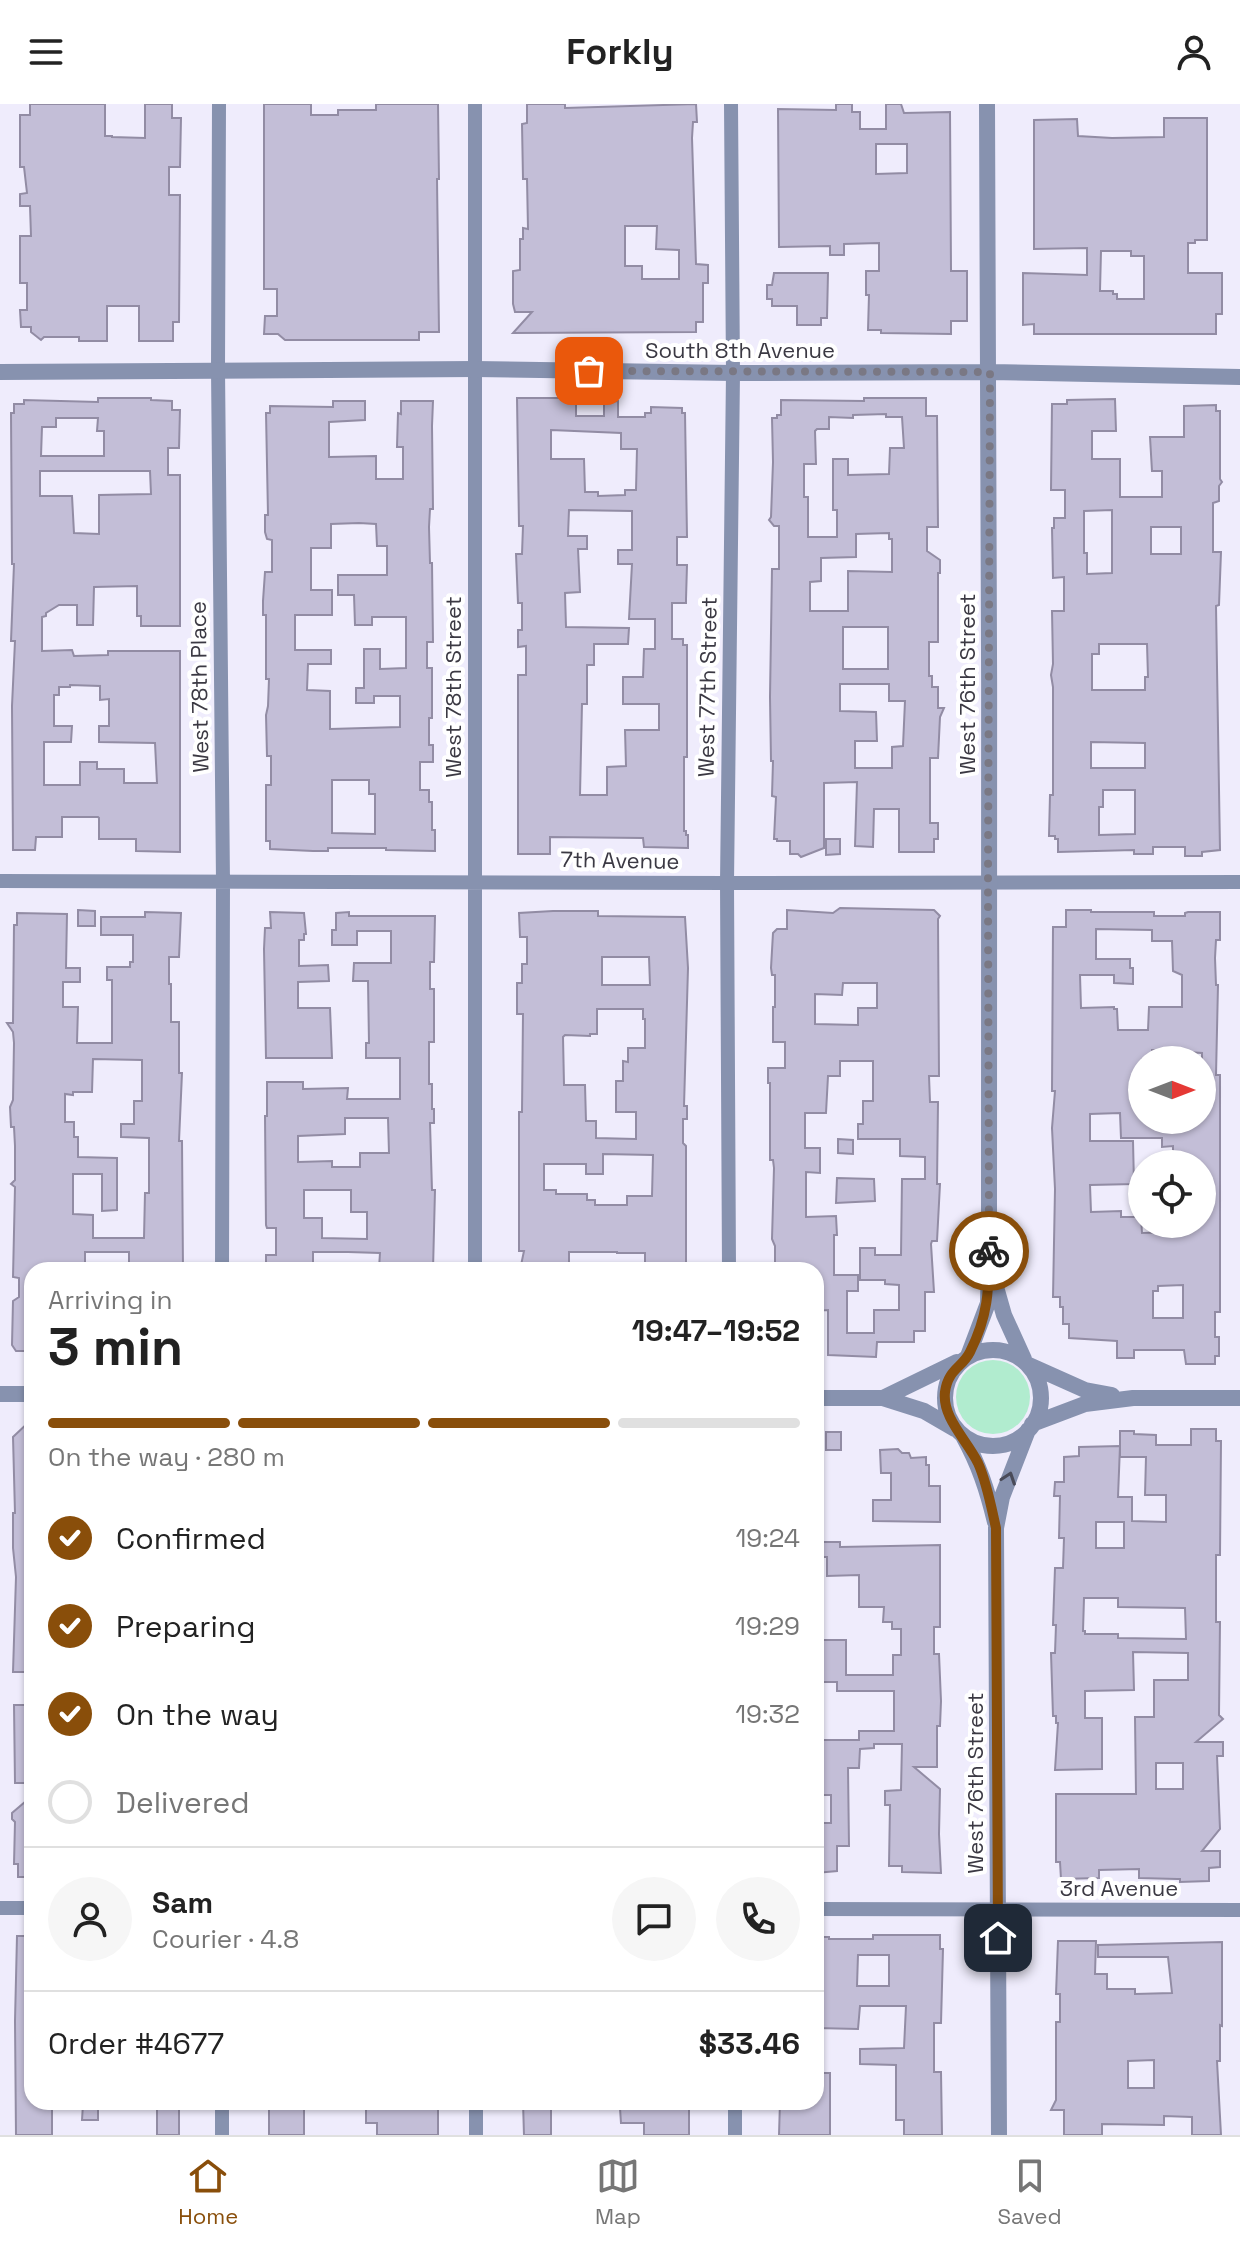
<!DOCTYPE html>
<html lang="en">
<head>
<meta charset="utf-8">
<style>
  :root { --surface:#fff; --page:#f6f6f6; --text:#222; --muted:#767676; --line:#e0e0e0; --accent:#894e0a }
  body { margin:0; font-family:"Space Grotesk",sans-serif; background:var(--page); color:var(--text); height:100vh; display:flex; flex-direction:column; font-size:30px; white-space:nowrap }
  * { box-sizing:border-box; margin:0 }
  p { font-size:26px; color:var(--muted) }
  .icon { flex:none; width:44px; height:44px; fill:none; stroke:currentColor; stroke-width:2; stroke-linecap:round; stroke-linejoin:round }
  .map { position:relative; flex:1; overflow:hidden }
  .side { position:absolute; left:24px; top:1158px; width:800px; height:848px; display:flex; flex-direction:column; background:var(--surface); border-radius:24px; box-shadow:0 2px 6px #0004 }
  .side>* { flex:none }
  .needle { width:52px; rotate:90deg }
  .fabs { position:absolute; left:1128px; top:942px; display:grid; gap:16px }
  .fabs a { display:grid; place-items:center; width:88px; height:88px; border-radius:50%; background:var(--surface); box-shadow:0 2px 6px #0004; font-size:40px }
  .pin { position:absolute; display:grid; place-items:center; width:68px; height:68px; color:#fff; margin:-34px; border-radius:16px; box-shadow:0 4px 12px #0006 }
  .courier { position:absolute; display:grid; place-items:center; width:80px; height:80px; margin:-40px; border:6px solid #894e0a; border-radius:50%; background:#fff; color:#222; box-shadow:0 2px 10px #0007 }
  .headline em { font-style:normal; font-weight:700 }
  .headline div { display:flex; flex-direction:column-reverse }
  .headline { display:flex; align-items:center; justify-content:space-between; height:136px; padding:0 24px }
  h1 { font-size:52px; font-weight:700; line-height:60px }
  .bar { display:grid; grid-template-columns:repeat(4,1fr); gap:12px 8px; align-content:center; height:96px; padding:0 24px }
  .bar i { height:10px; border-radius:6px; background:var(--line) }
  .bar .current { background:var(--accent) }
  .bar p { grid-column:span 4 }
  .line { display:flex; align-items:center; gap:20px; padding:0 24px; border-top:2px solid var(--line) }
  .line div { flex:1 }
  .round { display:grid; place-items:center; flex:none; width:84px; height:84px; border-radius:42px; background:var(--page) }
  ol { padding:0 24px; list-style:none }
  li { display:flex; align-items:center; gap:24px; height:88px }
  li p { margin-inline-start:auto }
  li .icon { padding:8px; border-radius:50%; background:var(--accent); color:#fff; stroke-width:4 }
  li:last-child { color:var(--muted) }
  li i { width:44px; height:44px; border:4px solid var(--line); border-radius:50% }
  header { display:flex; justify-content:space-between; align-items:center; height:104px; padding:0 24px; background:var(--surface); font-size:36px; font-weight:700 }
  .menu { display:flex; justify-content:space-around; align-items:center; height:112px; border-top:2px solid var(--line); background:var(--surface); font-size:22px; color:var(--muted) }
  .menu a { display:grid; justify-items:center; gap:4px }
  .menu .current { color:var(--accent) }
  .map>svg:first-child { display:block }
  .green { fill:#b1eccf }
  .building { fill:#c3bed7; stroke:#928ca4; stroke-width:2; fill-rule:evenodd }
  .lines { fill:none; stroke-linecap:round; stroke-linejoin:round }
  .minor { stroke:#8792af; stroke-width:14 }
  .tertiary { stroke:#8792af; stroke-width:16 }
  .oneway { stroke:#4a4b59 }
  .done { stroke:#7a7884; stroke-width:8; stroke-dasharray:0 14.4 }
  .route { stroke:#894e0a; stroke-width:10 }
  .labels { text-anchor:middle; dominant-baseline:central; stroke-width:8; stroke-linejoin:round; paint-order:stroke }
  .street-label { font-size:22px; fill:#3b3943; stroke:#fff }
</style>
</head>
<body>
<header><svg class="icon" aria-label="menu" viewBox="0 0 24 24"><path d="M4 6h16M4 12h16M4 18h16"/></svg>Forkly<svg class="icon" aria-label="person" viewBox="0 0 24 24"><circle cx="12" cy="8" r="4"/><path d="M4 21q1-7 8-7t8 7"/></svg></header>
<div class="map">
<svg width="1240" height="2031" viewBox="0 0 1240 2031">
  <rect width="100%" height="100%" fill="#efecfc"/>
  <path class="green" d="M956 1293a37 37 0 1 1 74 0a37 37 0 1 1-74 0Z"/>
  <path class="building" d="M30 0H105V32H112V33L145 34V0H172V14H181L180 63H169V91H180L179 218H173V237H139V202H107V237H79V233H44L41 236 31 228V223H21L20 206H27V179H20V132H31L30 102H20V90L27 89 24 63H20V11H30Z
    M264 0H311V11H338V6H376V0H438L439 75H437L439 228H419V236H285L278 230H264L265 212H277V185H264Z
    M527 0H565V4L696 0 697 18H693L692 34 696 160 708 161V179H703V218H696V228L513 229 532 208H515L513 200V167L520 166V135H523V124L528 125 527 75H523L522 20 527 19ZM625 122H657L656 145 679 146V175H642V162H625Z
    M836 0H852V8H860V25H886V0H901L904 9 950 8 951 167H967V217H951V230L881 229V226H868L869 191H866V167H879V139L844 140V151H830V142L779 143 778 5 836 6ZM876 40H907V69L876 70Z
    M1164 14H1207V136H1195V139H1188V169H1222V210H1216V230H1034V220L1023 221V169L1087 171V144L1034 145V16L1077 15 1078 32 1112 34 1164 33ZM1101 147H1131V152H1144V195H1117V190H1113V187H1100Z
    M774 169H828L827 214H821V221H797V202H772V195H767V181H772Z
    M98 294H151V296L172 297V306H180L179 344H168V371H180V522H141V512H137V482L94 483 93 521H77V501H59L46 509V512L42 513V547L72 546 74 552 108 551V547H180V748L136 747V735H99V714L98 713H62V733H36L35 746H13L12 602 15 537H11L14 460H12L11 309H14V300H24V296L98 298ZM56 314H98L97 327H104V352H41L42 323H56ZM40 367H150L151 390 99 391V430L74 429 72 392H40ZM70 581 100 582V596L109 595V622H99V638L155 639 157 679H124V665H97V658H80V681H44V638H71L72 622H54V591H59V583H70Z
    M517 294H576V312H604V298L618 297V313H645V309H651V303L682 304V309H685L687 433H677V461H687L686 495V499H672V535H683V541H687V653H684V727H686V731H688V744L644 743 643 734 550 733V750H518V571H526V542L518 543V526H522V499H518L516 450H522L523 422H519ZM551 326 621 329V345H637L636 386H625V391L598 392V388H585L584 355H551ZM569 406 632 407V446H618V460H632L629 515H655V545H644L643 573H623V600H659V626H625L626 662 607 663V691H580L582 600H587V561H594V540H628L629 524 566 523 565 489 580 488 578 445H587V432H568Z
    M864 294H926V312H937L938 423H927V447L940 456V469H938V538H929V572H932V583H938V604H944L940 613 938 654H930V719H938V735H934V748H899V705H874L873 743 855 742 857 678 824 679V744L801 753 798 750H790V737H777V735H774L776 693 772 692 773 657H771L770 593 772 465H779V422H774L769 416 771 413 773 358 772 314H777V311H781V296L864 297ZM886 310V313H902L904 344H890L889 370 848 371V355H833V406H837V433H808V393H804V360H816L815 327 817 325H829V313L853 314V311ZM889 429V435H892V468L848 467V507H810V478L821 477V454L856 453V430ZM843 523H888V565H843ZM840 580H889V597H905L903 642 892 643V664H855V637H877L876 608 840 607Z
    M1115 295 1116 327H1092V355H1120V393H1162V367H1152L1150 333H1184V302L1216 301V307H1220V375L1222 378 1219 382V397L1213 399V448H1221L1219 501 1216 502 1220 746 1202 748V752H1185V743H1153V750H1134V746L1058 748V735H1055V732H1049L1050 691H1053V583L1051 571 1053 560 1052 507H1064V473L1053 474 1052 424H1054V414H1065V386H1051L1052 300H1067V296ZM1112 406V469L1087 470V449H1084V407ZM1151 423H1181V450H1151ZM1099 540H1147L1148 573H1145V586H1092V550H1099ZM1091 638 1145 639V664H1091ZM1103 686H1135V730L1099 731V703H1103Z
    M333 297H365V316L329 318V353L376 352V375H403V343H397L398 309 401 310V297H433L432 322 433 405H430L429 423 430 459H432L433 538H427V564H432V614H429V641H433V658H420V686H429V698H432V726H435V747L386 746V744H328V747H313L270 745V737H266V681H271V652H267L266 611 268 602 269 575H266V511H263V497L265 468H272V436L267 435 265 428V411H268L266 309H270V302L333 303ZM359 419 376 420 377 442H387V471H338V491H354L355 521H372V513H406V564L380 565V545H364V584H356V599H374V592H400V623L330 625V587L307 586 308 560H331V546H295V511H332V486H311V444H331V420ZM332 676H369V690H375V730L332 729Z
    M826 735H840V750L826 751Z
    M840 804 934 806 940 812 938 815 939 972H929L930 998H938L937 1080H940L937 1137H932L931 1140 934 1188H925V1227H914V1238H877L876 1253 828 1251V1206L816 1207V1166H775V1142L772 1135 774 1064 773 1056H770V979H768V964H785V938H773V903H775V871H772L771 864 773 829 777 825H787V806L833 809ZM843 879H877V904H858V921L815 920V890L842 891ZM840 957H873V997H863V1020H858V1035H900V1052L925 1053V1075H902L901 1151H875V1144H860V1176H885V1180L899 1181V1206H874V1229H847V1187H858V1171H834V1131H837L836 1112 806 1113V1068L820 1069V1044H805V1009H826L828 972H840Z
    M78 806 95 807V822H78Z
    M1066 806H1091V808H1154V812H1185V809L1188 808H1220V836H1216L1215 854 1216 881H1218L1216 971H1220V1208H1215V1233H1219V1252H1215V1260H1186L1184 1246H1134V1254H1117V1237L1069 1234V1220H1063V1203H1060V1193H1053L1055 1085 1052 1024 1055 987H1052L1053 823H1066ZM1096 825 1152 826V837H1172L1173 867 1182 871V903H1149L1148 926H1118L1117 905H1114V903L1081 904 1080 871H1114V879L1133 880V864H1130V855H1096ZM1152 946 1202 949V1016H1142V955H1152ZM1120 1009 1121 1034H1162V1043L1173 1042V1060H1202V1120H1185V1124H1174V1128L1142 1129 1141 1113H1121V1107L1091 1108 1090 1081 1134 1080 1133 1037H1090V1010ZM1183 1181V1214H1153V1187H1158V1182Z
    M553 807H598V812L685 813 688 864 684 1002H687V1015H683V1039L686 1042V1165L645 1166V1149H617V1148H569V1166H520L524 1147H519V1008H522L523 910H517V879H522V860H527V833H520L519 809ZM602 853H649L650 881H602ZM597 905H643V915H645V944H628V958L623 957V977H616V1008H636V1035L596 1034V1017H586L585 981H564L563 933 565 931 590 932V930H597ZM603 1050 653 1051 652 1092H627V1101H595V1096H587V1090H556V1086H544V1060H586V1070H603Z
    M145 808 181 809 179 853H169V880H171V918H179V969H182L179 1037H182L183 1166H129V1148H85V1166H32V1247H16L12 1241 13 1197 19 1193V1174L13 1173 15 1083 11 1080 15 1076V1042L14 1023H11L10 1003 13 996 14 939 13 928 7 919H13L14 821H17V809L67 810 66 864H80V878H63V903H78L77 939H112V876H107V863H130V858H133V831H101V813H145ZM93 955 142 956V997H134V1020H121V1033L149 1034V1089H145L144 1134H93V1111L73 1110V1070H102V1107L117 1106V1054L78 1053V1033H74V1018H65V990L73 991V988H92Z
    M270 808 304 809 306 830H304V836H299V862L328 861 329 877 298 878V904H330L332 954H266L264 845 265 824H271Z
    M349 808V812H435L434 858H430V885H434V938H429V980H432V1005H434V1019H430L432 1086H435L433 1166H385V1164H379L380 1149 348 1148H313V1166H266V1151H276V1124H267L266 1121 265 1012H267V978H303V985L348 984 347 995H400V954H366V939H369L368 877H353L354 859H391V827H357V841H332V826H336V809ZM345 1014H388L389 1049H360V1063H332V1057L298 1058V1032L345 1030ZM304 1086H351V1108H367V1135L322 1134V1114H304Z
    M838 1035 853 1036V1050L838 1049Z
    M837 1074 874 1075 875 1097 836 1099Z
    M32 1315V1568H13L16 1473 13 1444V1409H15L13 1333Z
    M1191 1325H1216V1337H1221L1220 1451H1216V1518H1220L1219 1611 1223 1615 1196 1638H1223V1652H1217L1220 1725 1202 1747H1220V1763L1209 1764V1777L1180 1778V1775H1177L1139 1774V1765L1099 1766V1774L1061 1775 1060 1758H1056V1690H1136L1135 1613H1154V1576H1188V1549L1133 1548 1134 1586 1085 1587V1614H1102V1665L1055 1666 1058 1619H1056V1612H1053L1051 1549H1055L1056 1521H1053L1055 1464H1063L1064 1434H1059L1060 1392H1054L1055 1378H1064V1353L1079 1352V1343L1120 1342 1118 1393H1132V1417L1166 1418V1391H1145L1146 1353H1120V1327H1134V1330L1156 1331V1341H1191ZM1096 1418H1124V1444H1096ZM1084 1494H1118V1503L1185 1504 1186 1535 1118 1534V1530H1085V1527H1083ZM1156 1659H1183V1685H1156Z
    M826 1328H841V1346H826Z
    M898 1345 902 1349H909L911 1354 926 1353V1361H929V1382H940V1418L873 1417V1396H891V1369H881L880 1346Z
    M820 1438H840V1443L940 1441V1523H934V1550H939L941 1597 940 1622H937V1663H914L940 1685 939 1730 941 1769 902 1768V1762H889L890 1701H885V1687L901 1686 902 1640H874V1644L860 1645 859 1664H848L849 1742H837V1767L816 1769V1719H831V1691H816V1636H859V1627H894V1587H837V1578H816V1536H846V1571H893V1551H901V1525H892V1518H883L884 1503H859V1471L827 1472V1453H820Z
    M14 1601H32V1679H15Z
    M32 1692V1773H18V1760H14L15 1718 12 1715V1709Z
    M873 1831H940V1845H943L941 1919H934V1968H941L942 2031H904V2016H896V1961L860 1960V1945L904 1944 906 1902H860L858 1925 816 1924V1833H829V1835H873ZM858 1851H889V1882H857Z
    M17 1832H32V1998H52V2031H16L15 1917Z
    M1058 1837H1096L1095 1870H1107V1885H1135V1890L1172 1889 1168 1853H1098V1841L1222 1838V1922L1220 1921V1957H1217L1221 2031H1192V2013L1164 2012V2021L1102 2020V2031H1064V2006H1051L1056 1996V1918H1060V1890H1056ZM1154 1956V1984H1128V1957Z
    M816 1969H830V2031H779L780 1998H816Z
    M269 1998H304V2031H269Z
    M400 1998H438V2031H377V2019H366V2005L400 2004Z
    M523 1998H551V2031H524Z
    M643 1998H689V2031H644V2019H621L620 2004H643Z
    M83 2000H98V2016H82Z
    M157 2001H179V2031H157Z"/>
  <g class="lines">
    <path class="minor" d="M219 0 218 265 223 778 222 1166
      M475 0V1166
      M0 777 727 779 1240 778
      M729 1166 727 779 733 269 731 0
      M0 1804H32
      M816 1805 1240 1806
      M222 1998V2031
      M476 1998V2031
      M735 1998V2031"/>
    <path class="tertiary" d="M0 268 475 265 733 269 990 268 1240 273
      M994 1176 1004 1211 1024 1255
      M945 1294a48 48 0 1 1 96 0a48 48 0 1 1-96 0Z
      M968 1252 988 1199 989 1159C988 773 991 386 987 0
      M1029 1261 1085 1286 1112 1291
      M0 1290H32
      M816 1294H883L924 1307 955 1325
      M883 1294 957 1258
      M1032 1320 1085 1300 1133 1294H1240
      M963 1332C979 1361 987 1385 995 1418
      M999 2031 996 1424 1002 1393 1028 1326"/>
  </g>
  <defs><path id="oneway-chevron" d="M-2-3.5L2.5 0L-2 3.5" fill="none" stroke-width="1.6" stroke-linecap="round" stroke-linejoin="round" transform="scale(2)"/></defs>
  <use class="oneway" href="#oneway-chevron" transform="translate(1009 1374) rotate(-71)"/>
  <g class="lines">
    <path class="done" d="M589 267 990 268 988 778 989 1147"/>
    <path class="route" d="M989 1147C989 1187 988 1212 970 1248 962 1264 948 1265 945 1288 942 1314 967 1336 978 1359 987 1379 991 1402 996 1424L998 1834"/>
  </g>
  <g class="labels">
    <g class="street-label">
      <text x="740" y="246">South 8th Avenue</text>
      <text transform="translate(967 580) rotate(-90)">West 76th Street</text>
      <text transform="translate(199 583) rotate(-91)">West 78th Place</text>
      <text transform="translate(453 583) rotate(-90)">West 78th Street</text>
      <text transform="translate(707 583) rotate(-89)">West 77th Street</text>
      <text transform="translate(620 756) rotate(1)">7th Avenue</text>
      <text transform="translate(975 1679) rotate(-90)">West 76th Street</text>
      <text x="1119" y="1784">3rd Avenue</text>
    </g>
  </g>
</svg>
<div class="fabs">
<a><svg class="needle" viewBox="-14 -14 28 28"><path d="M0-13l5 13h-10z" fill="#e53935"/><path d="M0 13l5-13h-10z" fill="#767676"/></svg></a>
<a><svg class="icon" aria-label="locate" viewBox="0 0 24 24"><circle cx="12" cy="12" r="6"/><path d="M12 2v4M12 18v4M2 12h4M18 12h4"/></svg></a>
</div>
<div class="pin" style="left:589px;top:267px;background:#ea580c"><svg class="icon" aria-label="bag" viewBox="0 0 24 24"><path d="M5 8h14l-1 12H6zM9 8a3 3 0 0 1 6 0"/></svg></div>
<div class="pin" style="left:998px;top:1834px;background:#1f2937"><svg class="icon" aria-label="home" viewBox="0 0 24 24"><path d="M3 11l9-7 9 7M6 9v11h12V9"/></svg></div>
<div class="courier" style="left:989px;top:1147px"><svg class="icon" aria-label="bike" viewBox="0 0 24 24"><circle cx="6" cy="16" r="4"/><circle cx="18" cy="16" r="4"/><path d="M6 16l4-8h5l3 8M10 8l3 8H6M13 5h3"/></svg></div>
<section class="side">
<div class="headline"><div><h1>3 min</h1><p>Arriving in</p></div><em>19:47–19:52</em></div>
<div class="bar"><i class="current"></i><i class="current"></i><i class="current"></i><i></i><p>On the way · 280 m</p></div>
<ol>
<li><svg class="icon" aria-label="check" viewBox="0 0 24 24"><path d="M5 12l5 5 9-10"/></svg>Confirmed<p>19:24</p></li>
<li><svg class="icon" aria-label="check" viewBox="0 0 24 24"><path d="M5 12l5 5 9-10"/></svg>Preparing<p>19:29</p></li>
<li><svg class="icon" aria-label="check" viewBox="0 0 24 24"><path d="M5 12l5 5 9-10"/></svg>On the way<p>19:32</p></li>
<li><i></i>Delivered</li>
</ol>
<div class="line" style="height:144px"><a class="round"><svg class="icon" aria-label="person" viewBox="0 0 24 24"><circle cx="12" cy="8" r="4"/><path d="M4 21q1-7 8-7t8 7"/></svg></a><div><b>Sam</b><p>Courier · 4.8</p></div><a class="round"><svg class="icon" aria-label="chat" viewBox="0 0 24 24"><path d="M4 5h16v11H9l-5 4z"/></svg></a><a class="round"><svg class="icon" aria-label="phone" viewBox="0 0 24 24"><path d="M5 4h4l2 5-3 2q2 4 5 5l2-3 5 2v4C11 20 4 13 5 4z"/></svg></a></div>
<div class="line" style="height:104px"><div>Order #4677</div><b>$33.46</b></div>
</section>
</div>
<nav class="menu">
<a class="current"><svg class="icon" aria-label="home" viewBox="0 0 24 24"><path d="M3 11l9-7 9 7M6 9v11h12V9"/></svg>Home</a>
<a><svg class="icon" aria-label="map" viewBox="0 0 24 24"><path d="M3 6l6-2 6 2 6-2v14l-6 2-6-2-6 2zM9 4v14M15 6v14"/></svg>Map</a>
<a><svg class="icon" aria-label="saved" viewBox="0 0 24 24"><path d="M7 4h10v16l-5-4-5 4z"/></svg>Saved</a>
</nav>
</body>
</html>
